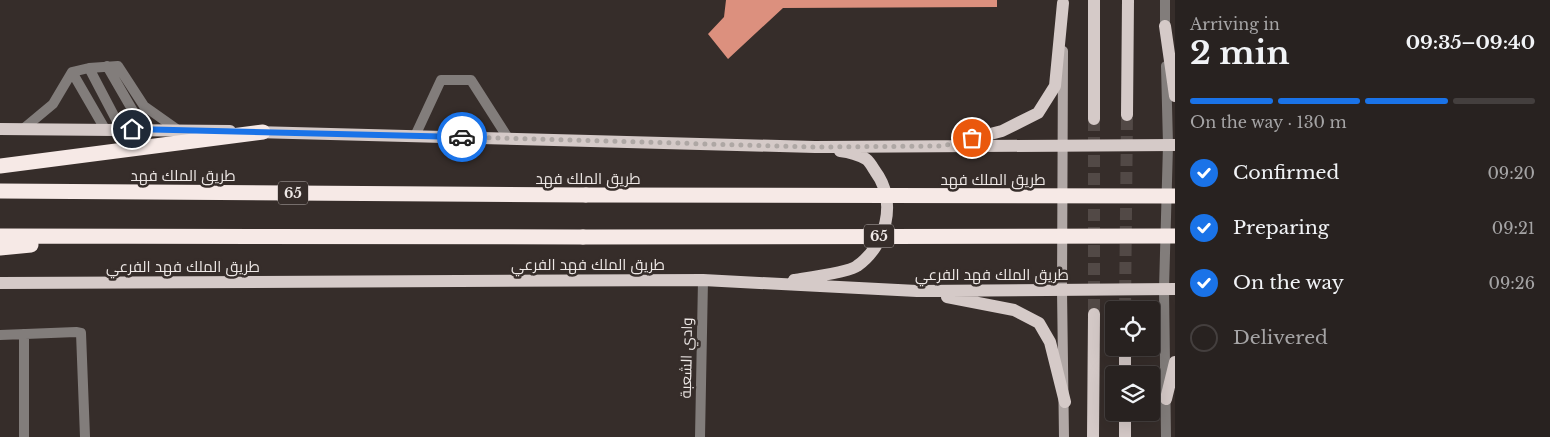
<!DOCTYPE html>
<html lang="en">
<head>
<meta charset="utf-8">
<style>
  :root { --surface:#282220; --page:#302a29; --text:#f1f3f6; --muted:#a5a4a5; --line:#443f3e; --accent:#1a73e8 }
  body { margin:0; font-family:"Libre Baskerville",Cairo,serif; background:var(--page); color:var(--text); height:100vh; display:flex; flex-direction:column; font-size:19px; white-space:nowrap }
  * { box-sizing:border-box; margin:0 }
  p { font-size:16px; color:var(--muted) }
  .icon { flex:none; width:28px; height:28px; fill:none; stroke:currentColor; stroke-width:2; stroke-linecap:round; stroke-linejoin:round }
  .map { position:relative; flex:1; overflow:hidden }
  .details { display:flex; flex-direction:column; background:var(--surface); width:375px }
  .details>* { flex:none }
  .fabs { position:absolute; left:1105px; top:301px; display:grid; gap:10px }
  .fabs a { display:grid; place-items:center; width:55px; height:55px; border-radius:5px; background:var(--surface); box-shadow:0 5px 20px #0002,0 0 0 1px var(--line); font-size:25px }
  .pin { position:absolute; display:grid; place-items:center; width:42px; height:42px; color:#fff; margin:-21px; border:2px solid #fff; border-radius:50%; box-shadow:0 1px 5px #0007 }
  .courier { position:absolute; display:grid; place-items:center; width:50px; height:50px; margin:-25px; border:4px solid #1a73e8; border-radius:50%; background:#fff; color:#222; box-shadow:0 1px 6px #0007 }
  .overview em { font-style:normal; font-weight:700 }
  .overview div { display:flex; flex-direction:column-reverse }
  .overview { display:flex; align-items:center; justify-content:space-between; height:85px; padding:0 15px }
  h1 { font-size:32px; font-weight:700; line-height:38px }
  .bar { display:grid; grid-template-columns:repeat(4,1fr); gap:8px 5px; align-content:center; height:60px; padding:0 15px }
  .bar i { height:6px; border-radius:4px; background:var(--line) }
  .bar .active { background:var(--accent) }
  .bar p { grid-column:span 4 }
  ol { padding:0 15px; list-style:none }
  li { display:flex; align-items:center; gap:15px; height:55px }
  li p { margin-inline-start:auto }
  li .icon { padding:5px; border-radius:50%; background:var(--accent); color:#fff; stroke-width:4 }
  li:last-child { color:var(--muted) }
  li i { width:28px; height:28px; border:2px solid var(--line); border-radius:50% }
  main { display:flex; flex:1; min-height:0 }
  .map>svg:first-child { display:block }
  .building { fill:#dc907e }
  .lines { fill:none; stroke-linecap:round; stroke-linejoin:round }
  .primary-tunnel { stroke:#524946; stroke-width:12; stroke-dasharray:12 6; stroke-linecap:butt }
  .service { stroke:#827d7b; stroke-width:10 }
  .minor { stroke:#827d7b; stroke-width:10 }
  .tertiary { stroke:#827d7b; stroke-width:10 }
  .secondary { stroke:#b1a8a6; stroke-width:10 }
  .primary { stroke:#d5cac8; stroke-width:12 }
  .motorway { stroke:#f6e9e6; stroke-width:15 }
  .motorway-bridge { stroke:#f6e9e6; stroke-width:15 }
  .done { stroke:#aea7a4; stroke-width:5; stroke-dasharray:0 9 }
  .route { stroke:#1a73e8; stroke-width:6 }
  .labels { text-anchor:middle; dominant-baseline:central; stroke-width:5; stroke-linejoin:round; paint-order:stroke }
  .shield { fill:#362d2a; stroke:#b7b0ae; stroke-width:1 }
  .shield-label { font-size:14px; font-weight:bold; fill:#eee8e6 }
  .street-label { font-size:15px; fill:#eee8e6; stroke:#362d2a }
</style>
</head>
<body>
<main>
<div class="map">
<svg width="1175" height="437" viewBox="0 0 1175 437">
  <rect width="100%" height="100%" fill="#362d2a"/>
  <path class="building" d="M726 0H997V7L783 8 728 59 708 34 724 17Z"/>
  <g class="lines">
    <path class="primary-tunnel" d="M1094 119V314
      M1125 310 1127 115"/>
    <path class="service" d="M107 66 144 130
      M89 68 121 129
      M72 72 105 129
      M23 129 53 104 72 72 89 68 118 66 144 106 178 130
      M415 136 441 80H471L508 138
      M0 335 76 332 81 333 85 437
      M24 437V334"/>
    <path class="minor" d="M700 437 703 280"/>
    <path class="tertiary" d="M1165 31V0
      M1166 66 1168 145 1164 289 1166 437"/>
    <path class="secondary" d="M1063 51 1062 290 1064 437"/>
    <path class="primary" d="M1165 26 1175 96
      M1127 115 1128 0
      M1094 119V0
      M0 129 230 131
      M255 132 815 147 1175 145
      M963 141 1002 131 1038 113 1055 86 1063 3
      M794 280C806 278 850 272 857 266 886 246 898 201 875 171 873 168 870 162 866 159 859 155 848 152 840 151
      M0 283 703 280 917 291 1175 289
      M947 297 1014 310 1039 323 1050 342 1065 402
      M1125 348V375
      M1166 399 1175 362
      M1125 412V437
      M1093 437 1094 314"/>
    <path class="motorway" d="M0 166 263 132
      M0 191 586 195
      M0 236 583 237
      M0 248 31 245"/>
    <path class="motorway-bridge" d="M586 195 1175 196
      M583 237 1175 236"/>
  </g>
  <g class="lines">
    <path class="done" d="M462 137 815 147 943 146 972 138"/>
    <path class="route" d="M132 129 462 137"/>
  </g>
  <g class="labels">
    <g class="shield">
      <rect x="278" y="181.5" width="30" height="23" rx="4"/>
      <rect x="864" y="224.5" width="30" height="23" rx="4"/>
    </g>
    <g class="shield-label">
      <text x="293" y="193">65</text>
      <text x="879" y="236">65</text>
    </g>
    <g class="street-label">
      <text x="183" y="175">طريق الملك فهد</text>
      <text x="588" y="178">طريق الملك فهد</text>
      <text x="993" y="179">طريق الملك فهد</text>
      <text x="588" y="264">طريق الملك فهد الفرعي</text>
      <text x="183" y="266">طريق الملك فهد الفرعي</text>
      <text x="992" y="274">طريق الملك فهد الفرعي</text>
      <text transform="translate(686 358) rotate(-89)">وادي الشعبة</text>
    </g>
  </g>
</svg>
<div class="fabs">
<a><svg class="icon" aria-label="locate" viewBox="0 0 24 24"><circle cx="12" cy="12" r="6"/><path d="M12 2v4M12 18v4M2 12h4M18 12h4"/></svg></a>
<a><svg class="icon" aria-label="layers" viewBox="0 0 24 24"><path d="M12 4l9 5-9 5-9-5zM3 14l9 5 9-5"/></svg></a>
</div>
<div class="pin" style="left:972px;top:138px;background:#ea580c"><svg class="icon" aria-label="bag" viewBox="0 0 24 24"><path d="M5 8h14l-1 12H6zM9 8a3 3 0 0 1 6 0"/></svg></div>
<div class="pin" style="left:132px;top:129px;background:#1f2937"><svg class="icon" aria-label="home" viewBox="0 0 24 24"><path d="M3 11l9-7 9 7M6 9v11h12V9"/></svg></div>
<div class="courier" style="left:462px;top:137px"><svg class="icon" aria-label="car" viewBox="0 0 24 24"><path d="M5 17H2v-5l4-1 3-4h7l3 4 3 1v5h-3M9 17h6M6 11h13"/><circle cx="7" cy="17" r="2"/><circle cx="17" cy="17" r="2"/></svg></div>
</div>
<section class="details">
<div class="overview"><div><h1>2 min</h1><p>Arriving in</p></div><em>09:35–09:40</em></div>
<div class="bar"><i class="active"></i><i class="active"></i><i class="active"></i><i></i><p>On the way · 130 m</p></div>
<ol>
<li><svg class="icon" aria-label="check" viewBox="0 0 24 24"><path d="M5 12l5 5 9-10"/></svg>Confirmed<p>09:20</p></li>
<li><svg class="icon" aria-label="check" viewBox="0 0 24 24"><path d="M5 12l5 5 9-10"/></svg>Preparing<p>09:21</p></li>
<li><svg class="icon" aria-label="check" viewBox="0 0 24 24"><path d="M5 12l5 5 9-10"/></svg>On the way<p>09:26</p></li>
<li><i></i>Delivered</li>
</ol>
</section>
</main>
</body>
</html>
